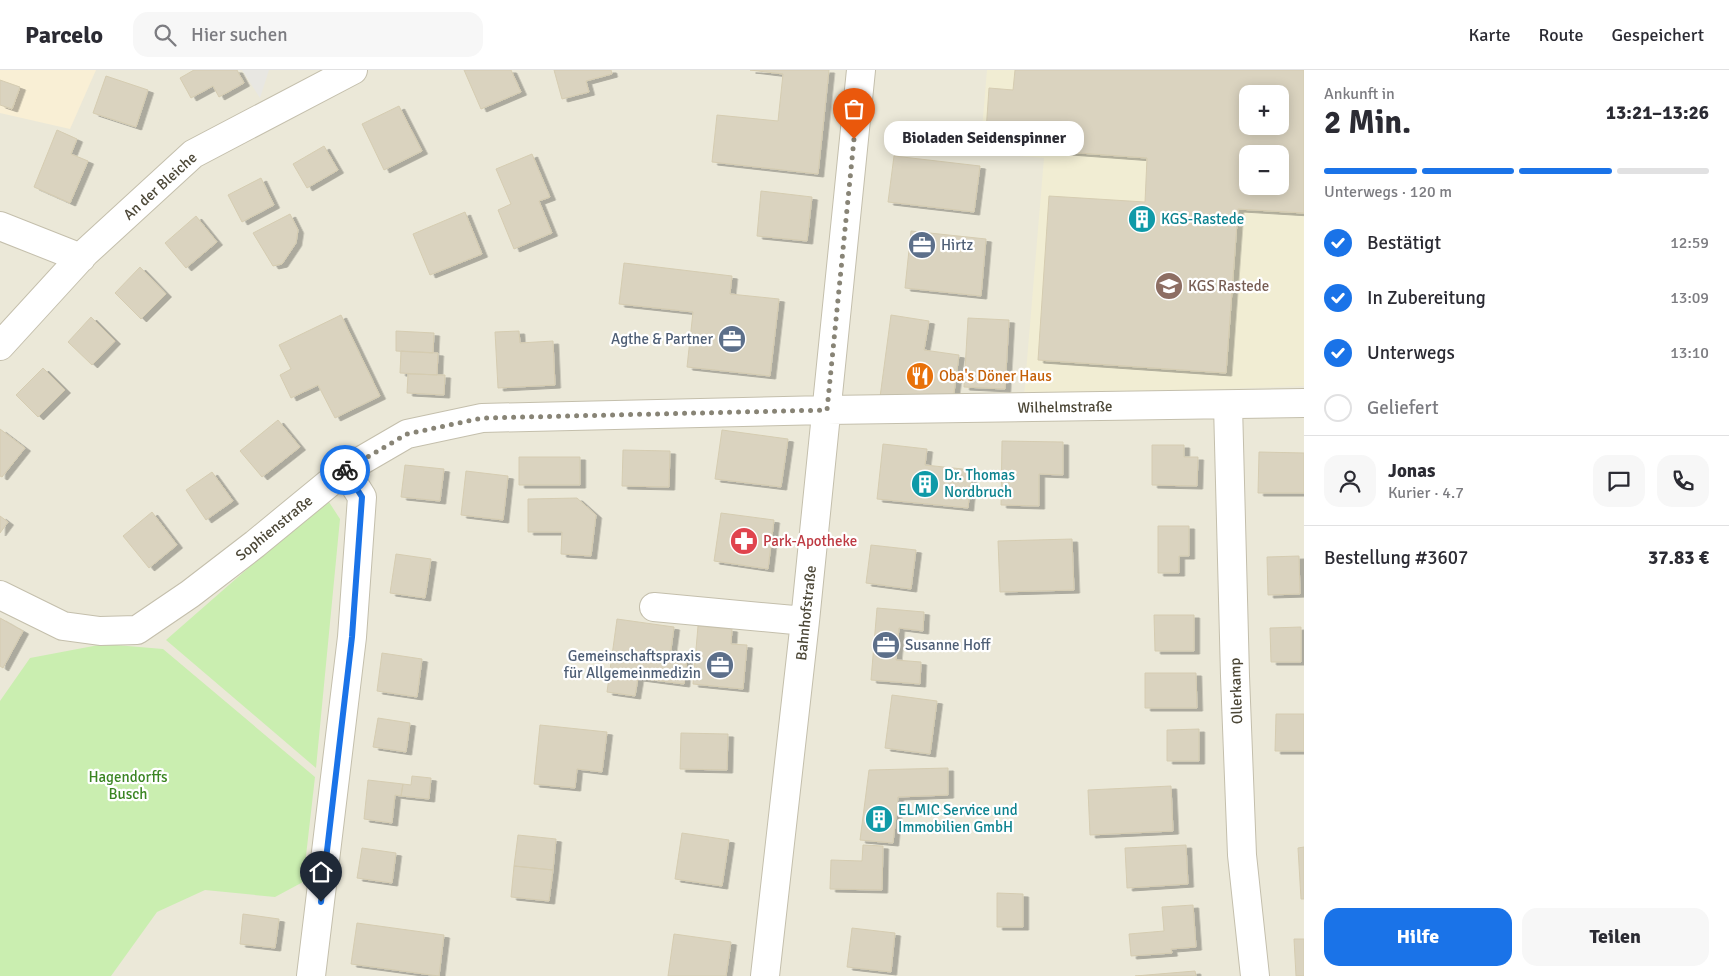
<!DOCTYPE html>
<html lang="de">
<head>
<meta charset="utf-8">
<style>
  :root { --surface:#fff; --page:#f7f7f7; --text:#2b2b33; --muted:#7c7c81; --line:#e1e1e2; --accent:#1a73e8 }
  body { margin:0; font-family:Signika,sans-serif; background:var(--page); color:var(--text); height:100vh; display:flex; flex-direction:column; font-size:19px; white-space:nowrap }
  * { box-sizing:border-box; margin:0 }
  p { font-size:16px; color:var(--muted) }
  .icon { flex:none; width:28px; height:28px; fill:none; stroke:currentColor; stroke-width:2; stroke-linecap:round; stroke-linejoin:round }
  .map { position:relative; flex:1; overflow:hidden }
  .details { display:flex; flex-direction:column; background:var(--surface); width:425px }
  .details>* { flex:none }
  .buttons { position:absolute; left:1239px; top:15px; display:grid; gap:10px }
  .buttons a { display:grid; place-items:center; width:50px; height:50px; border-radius:10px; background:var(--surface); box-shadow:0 2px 12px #0003; font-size:25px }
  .pin { position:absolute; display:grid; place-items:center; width:42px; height:42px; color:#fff; margin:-51px -21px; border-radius:50% 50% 50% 0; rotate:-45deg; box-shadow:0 0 5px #0007 }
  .pin .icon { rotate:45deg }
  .courier { position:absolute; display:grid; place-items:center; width:50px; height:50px; margin:-25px; border:4px solid #1a73e8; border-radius:50%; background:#fff; color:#222; box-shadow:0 1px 6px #0007 }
  .bubble { position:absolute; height:35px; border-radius:15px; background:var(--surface); box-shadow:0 2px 12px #0003; font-size:16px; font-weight:700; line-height:35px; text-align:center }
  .head em { font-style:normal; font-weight:700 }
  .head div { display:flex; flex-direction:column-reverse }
  .head { display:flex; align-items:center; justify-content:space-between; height:85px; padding:0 20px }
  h1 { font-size:32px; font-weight:700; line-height:38px }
  .bar { display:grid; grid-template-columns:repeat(4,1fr); gap:8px 5px; align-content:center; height:60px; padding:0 20px }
  .bar i { height:6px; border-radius:4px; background:var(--line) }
  .bar .current { background:var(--accent) }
  .bar p { grid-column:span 4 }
  .line { display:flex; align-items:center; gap:12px; padding:0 20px; border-top:1px solid var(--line) }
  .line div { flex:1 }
  .round { display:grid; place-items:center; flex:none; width:52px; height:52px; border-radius:15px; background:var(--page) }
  ol { padding:0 20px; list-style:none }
  li { display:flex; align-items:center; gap:15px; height:55px }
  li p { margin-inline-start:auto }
  li .icon { padding:5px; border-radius:50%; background:var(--accent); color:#fff; stroke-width:4 }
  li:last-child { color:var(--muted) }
  li i { width:28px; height:28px; border:2px solid var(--line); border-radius:50% }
  .primary-button { display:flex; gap:10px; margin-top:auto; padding:10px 20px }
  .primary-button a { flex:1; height:58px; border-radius:15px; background:var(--accent); color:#fff; font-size:20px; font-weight:700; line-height:58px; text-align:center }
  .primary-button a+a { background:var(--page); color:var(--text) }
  header { display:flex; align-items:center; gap:30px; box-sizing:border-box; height:70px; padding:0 25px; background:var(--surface); border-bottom:1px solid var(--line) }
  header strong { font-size:24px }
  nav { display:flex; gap:28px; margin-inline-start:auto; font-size:18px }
  .search { width:350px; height:45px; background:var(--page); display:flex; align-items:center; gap:12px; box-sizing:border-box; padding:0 18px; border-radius:15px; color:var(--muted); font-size:19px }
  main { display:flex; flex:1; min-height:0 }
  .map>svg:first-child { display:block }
  .residential { fill:#ebe8d8; fill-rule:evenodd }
  .commercial { fill:#f9efd5 }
  .education { fill:#f1edd3; fill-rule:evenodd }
  .green { fill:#caeeb0 }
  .parking { fill:#e8e7e2 }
  .building { fill:#dad3bf; stroke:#d5ccb1; fill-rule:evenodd; filter:url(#shadow) }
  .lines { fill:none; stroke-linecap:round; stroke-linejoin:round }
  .minor-casing { stroke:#c4bfac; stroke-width:30 }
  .minor { stroke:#fff; stroke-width:28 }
  .done { stroke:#888476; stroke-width:5; stroke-dasharray:0 9 }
  .route { stroke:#1a73e8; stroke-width:6 }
  .labels { text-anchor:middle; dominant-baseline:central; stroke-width:4.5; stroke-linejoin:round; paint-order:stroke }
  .street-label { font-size:15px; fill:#4c4737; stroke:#fff }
  .culture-label { font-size:15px; fill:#0d838f; stroke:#fff; text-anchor:start }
  .service-label { font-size:15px; fill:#4e5e75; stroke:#fff; text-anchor:start }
  .education-label { font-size:15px; fill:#785e54; stroke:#fff; text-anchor:start }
  .food-label { font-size:15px; fill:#c56008; stroke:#fff; text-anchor:start }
  .health-label { font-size:15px; fill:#be3a42; stroke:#fff; text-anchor:start }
  .park-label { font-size:15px; fill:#3b8523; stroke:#fff }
</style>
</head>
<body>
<header>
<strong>Parcelo</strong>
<div class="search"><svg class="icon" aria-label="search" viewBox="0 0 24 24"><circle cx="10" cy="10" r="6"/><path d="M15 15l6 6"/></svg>Hier suchen</div>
<nav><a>Karte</a><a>Route</a><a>Gespeichert</a></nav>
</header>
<main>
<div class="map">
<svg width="1304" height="906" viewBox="0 0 1304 906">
  <defs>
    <filter id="shadow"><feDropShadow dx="5.5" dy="3" stdDeviation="0" flood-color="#0004"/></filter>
  </defs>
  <rect width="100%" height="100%" fill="#f7f5eb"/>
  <path class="residential" d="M0 0H1304V906H0ZM1248 24H1280V56H1248ZM1248 84H1280V116H1248Z"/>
  <path class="commercial" d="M0 0H96L70 59 0 43Z"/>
  <path class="education" d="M987 0H1304V316L1024 326 1044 88 980 83ZM1248 24H1280V56H1248ZM1248 84H1280V116H1248Z"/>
  <path class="green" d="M327 429 340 449 316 698 166 570Z
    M104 574 163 579 315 707 303 812 275 827 205 820 157 842 111 906H0V631L30 588Z"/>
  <path class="parking" d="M242 0H269L260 28Z"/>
  <path class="building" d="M194 0H237L244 13 219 27 213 16 191 28 180 8Z
    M464 0H511L521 22 481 39Z
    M554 0H611L612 4 586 11 589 22 562 29Z
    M750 0H829L818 104 712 92 717 45 778 51 783 4Z
    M1015 0H1304V143L1238 139 1226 303 1038 290 1049 126 1145 132 1147 88 985 76 989 18 1013 20ZM1248 24H1280V56H1248ZM1248 84H1280V116H1248Z
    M106 6 148 20 136 57 93 43Z
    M0 10 20 17 12 39 0 35Z
    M399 36 422 81 384 100 362 54Z
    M57 60 77 69 71 84 88 91 70 133 34 117Z
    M324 76 338 100 307 118 293 94Z
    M532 84 550 127 539 131 552 163 514 179 498 140 511 134 496 99Z
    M894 86 980 96 974 142 888 132Z
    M261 108 274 135 242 152 228 125Z
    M761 121 812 127 807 171 757 166Z
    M465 142 482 184 430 205 413 164Z
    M290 144 298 160 296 173 282 194 273 196 253 163Z
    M196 146 217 172 186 198 165 173Z
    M911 161 986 169 981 226 905 218Z
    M624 193 732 206 730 224 779 229 770 306 687 297 693 242 619 234Z
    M140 197 166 224 141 249 115 223Z
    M341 245 380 326 335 348 318 315 291 328 280 305 291 299 279 275Z
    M891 245 929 251 924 280 959 285 953 330 880 327Z
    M91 247 115 271 92 295 68 272Z
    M968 248 1009 250 1005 319 964 317Z
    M396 261 434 263 433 283 396 281Z
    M519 261 520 273 553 271 555 315 498 318 495 262Z
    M401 281 438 283 437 305 400 303Z
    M43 298 65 320 38 347 16 325Z
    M408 304 445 305 444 325 407 323Z
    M278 350 300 377 262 407 240 381Z
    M0 359 25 378 2 407 0 406Z
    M722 360 788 369 781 417 715 409Z
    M1002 371 1063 372V405L1039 404V436L1001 435Z
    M883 374 927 379 925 395 972 400 968 438 877 429Z
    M1152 375H1184V387H1198L1197 416 1152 415Z
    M623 380 670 381 669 417 622 416Z
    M1259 382 1304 383V423H1258Z
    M519 387H580V415H519Z
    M405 395 444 399 440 431 401 427Z
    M466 401 508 406 503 450 461 445Z
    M212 402 233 431 206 450 186 420Z
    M577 428 596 445 591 486 561 484 562 462H528V429Z
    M152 442 177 475 149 498 123 466Z
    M721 443 774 450 768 499 714 491Z
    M0 446 8 452 0 463Z
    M1158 456H1189V486H1179V503H1158Z
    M1072 469 1074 520 1000 522 998 471Z
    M871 475 916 480 911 519 866 513Z
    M396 484 431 489 425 528 390 523Z
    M1299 486 1300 524 1268 525 1267 487Z
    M877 538 924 542 923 561 899 558 896 590 921 592 920 614 871 610Z
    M1154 545H1194V581H1155Z
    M0 548 23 561 3 598 0 596Z
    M617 549 674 557 670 587 687 589 684 614 638 608 635 626 607 622Z
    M698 556 732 559 731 574 747 575 743 619 693 614Z
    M1301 557V592H1271L1270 558Z
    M382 583 422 589 417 627 377 621Z
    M1145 603H1196L1197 638H1145Z
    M892 625 937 631 930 684 885 678Z
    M1276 644H1304V681H1275Z
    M378 648 410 653 406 682 373 677Z
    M540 655 607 662 602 702 577 699 575 718 534 714Z
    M1199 659V691H1167V660Z
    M681 663 728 664 727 700 680 699Z
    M948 698V725L898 727 893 773 860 770 869 700Z
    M412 706 431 708 429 729 401 726 403 714 411 715Z
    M368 710 403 714 401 726 395 725 392 753 364 749Z
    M1171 716 1173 761 1090 765 1088 720Z
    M682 763 729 770 722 816 675 809Z
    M518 765 556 769 553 800 514 796Z
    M863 775 883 776 882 820 830 819 831 790 862 791Z
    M1186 775 1188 814 1127 818 1125 778Z
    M1304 777V829H1301L1298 778Z
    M362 778 396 783 392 813 357 808Z
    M514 796 553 800 549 831 511 827Z
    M997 823 1023 824V857H997Z
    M1193 835 1196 877 1171 879 1172 883 1131 886 1129 864 1164 861 1162 837Z
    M243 844 279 849 275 878 240 874Z
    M357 853 444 865 439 906 351 894Z
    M852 858 895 863 891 902 847 897Z
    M674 864 731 872 726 906H668Z
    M1294 869H1304V906H1296Z
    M1195 901 1196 906H1135Z"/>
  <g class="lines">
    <defs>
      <path id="minor" d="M0 156 81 188
        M0 276 85 183 193 84 353 0
        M1228 335 1235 606 1242 785 1255 906
        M0 525 63 556 100 561 137 560 190 524 255 474 345 400 407 364 482 348 827 340 1304 333
        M654 537 805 551
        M311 906 352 567 362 427 345 400
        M765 906 805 551 861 0"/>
    </defs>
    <use href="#minor" class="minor-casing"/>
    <use href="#minor" class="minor"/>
  </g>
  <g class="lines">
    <path class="done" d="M345 400 407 364 482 348 827 340 854 69"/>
    <path class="route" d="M321 832 352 567 362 427 345 400"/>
  </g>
  <defs>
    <symbol id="building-disc" viewBox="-11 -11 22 22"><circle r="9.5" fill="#0f9aa8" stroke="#fff"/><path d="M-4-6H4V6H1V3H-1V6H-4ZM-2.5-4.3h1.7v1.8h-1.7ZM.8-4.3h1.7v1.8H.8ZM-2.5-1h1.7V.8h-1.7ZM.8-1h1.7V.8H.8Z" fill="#fff"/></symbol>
    <symbol id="office-disc" viewBox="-11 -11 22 22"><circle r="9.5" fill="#5c6f8a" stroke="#fff"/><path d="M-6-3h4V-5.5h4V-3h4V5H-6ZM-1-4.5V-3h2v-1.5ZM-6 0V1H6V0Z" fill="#fff"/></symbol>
    <symbol id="school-disc" viewBox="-11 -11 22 22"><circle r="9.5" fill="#8d6e63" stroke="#fff"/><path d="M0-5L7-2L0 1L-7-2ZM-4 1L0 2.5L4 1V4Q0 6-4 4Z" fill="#fff"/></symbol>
    <symbol id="restaurant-disc" viewBox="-11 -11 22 22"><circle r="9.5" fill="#e8710a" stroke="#fff"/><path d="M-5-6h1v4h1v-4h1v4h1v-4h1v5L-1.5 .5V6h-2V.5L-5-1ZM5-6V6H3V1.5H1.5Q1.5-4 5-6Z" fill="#fff"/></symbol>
    <symbol id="pharmacy-disc" viewBox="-11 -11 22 22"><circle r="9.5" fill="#e0444e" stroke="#fff"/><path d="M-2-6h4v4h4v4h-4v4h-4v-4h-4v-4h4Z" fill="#fff"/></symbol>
  </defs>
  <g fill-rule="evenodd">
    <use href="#building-disc" x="1126" y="133" width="32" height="32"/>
    <use href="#office-disc" x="906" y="159" width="32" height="32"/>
    <use href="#school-disc" x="1153" y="200" width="32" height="32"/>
    <use href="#office-disc" x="716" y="253" width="32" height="32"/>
    <use href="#restaurant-disc" x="904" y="290" width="32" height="32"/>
    <use href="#building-disc" x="909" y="398" width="32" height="32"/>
    <use href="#pharmacy-disc" x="728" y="455" width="32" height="32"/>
    <use href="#office-disc" x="870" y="559" width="32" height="32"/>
    <use href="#office-disc" x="704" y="579" width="32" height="32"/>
    <use href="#building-disc" x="863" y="733" width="32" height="32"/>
  </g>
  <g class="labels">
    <g class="street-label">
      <text transform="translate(160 116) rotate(-42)">An der Bleiche</text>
      <text transform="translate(1065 337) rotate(-1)">Wilhelmstraße</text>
      <text transform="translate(274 458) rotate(-39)">Sophienstraße</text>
      <text transform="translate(806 543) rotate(-84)">Bahnhofstraße</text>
      <text transform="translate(1236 621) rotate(-92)">Ollerkamp</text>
    </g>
    <g class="culture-label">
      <text x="1161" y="149">KGS-Rastede</text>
      <text x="944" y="405">Dr. Thomas<tspan x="944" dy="17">Nordbruch</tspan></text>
      <text x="898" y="740">ELMIC Service und<tspan x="898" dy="17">Immobilien GmbH</tspan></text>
    </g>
    <g class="service-label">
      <text x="941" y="175">Hirtz</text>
      <text x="713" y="269" text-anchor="end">Agthe &amp; Partner</text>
      <text x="905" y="575">Susanne Hoff</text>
      <text x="701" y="586" text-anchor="end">Gemeinschaftspraxis<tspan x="701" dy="17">für Allgemeinmedizin</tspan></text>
    </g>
    <g class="education-label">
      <text x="1188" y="216">KGS Rastede</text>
    </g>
    <g class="food-label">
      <text x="939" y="306">Oba's Döner Haus</text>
    </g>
    <g class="health-label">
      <text x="763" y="471">Park-Apotheke</text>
    </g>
    <g class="park-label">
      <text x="128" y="707">Hagendorffs<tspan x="128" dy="17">Busch</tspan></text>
    </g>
  </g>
</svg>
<div class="buttons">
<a>+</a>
<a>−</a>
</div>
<div class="pin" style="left:854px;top:69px;background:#ea580c"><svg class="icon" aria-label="bag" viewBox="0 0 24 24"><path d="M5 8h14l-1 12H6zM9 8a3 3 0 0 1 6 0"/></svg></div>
<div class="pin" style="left:321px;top:832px;background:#1f2937"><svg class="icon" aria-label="home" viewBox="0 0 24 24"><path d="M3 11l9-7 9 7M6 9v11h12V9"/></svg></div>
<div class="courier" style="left:345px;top:400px"><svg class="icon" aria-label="bike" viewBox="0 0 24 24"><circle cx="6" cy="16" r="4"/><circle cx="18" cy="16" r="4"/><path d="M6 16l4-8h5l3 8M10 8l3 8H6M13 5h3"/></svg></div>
<div class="bubble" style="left:884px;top:51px;width:200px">Bioladen Seidenspinner</div>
</div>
<section class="details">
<div class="head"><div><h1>2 Min.</h1><p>Ankunft in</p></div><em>13:21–13:26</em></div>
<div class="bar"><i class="current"></i><i class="current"></i><i class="current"></i><i></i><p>Unterwegs · 120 m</p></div>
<ol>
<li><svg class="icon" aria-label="check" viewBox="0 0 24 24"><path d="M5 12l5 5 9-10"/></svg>Bestätigt<p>12:59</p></li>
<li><svg class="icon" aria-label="check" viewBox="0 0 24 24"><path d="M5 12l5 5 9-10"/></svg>In Zubereitung<p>13:09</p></li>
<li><svg class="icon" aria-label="check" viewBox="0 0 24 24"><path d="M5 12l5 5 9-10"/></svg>Unterwegs<p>13:10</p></li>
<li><i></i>Geliefert</li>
</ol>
<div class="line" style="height:90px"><a class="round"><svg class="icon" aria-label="person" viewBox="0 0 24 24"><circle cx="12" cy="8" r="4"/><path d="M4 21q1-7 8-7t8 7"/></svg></a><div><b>Jonas</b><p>Kurier · 4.7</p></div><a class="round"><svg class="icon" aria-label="chat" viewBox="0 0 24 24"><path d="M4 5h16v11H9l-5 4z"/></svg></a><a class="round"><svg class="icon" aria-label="phone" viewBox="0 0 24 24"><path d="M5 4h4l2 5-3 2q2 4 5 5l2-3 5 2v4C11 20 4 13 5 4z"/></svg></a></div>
<div class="line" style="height:65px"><div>Bestellung #3607</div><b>37.83 €</b></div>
<div class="primary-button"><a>Hilfe</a><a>Teilen</a></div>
</section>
</main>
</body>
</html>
